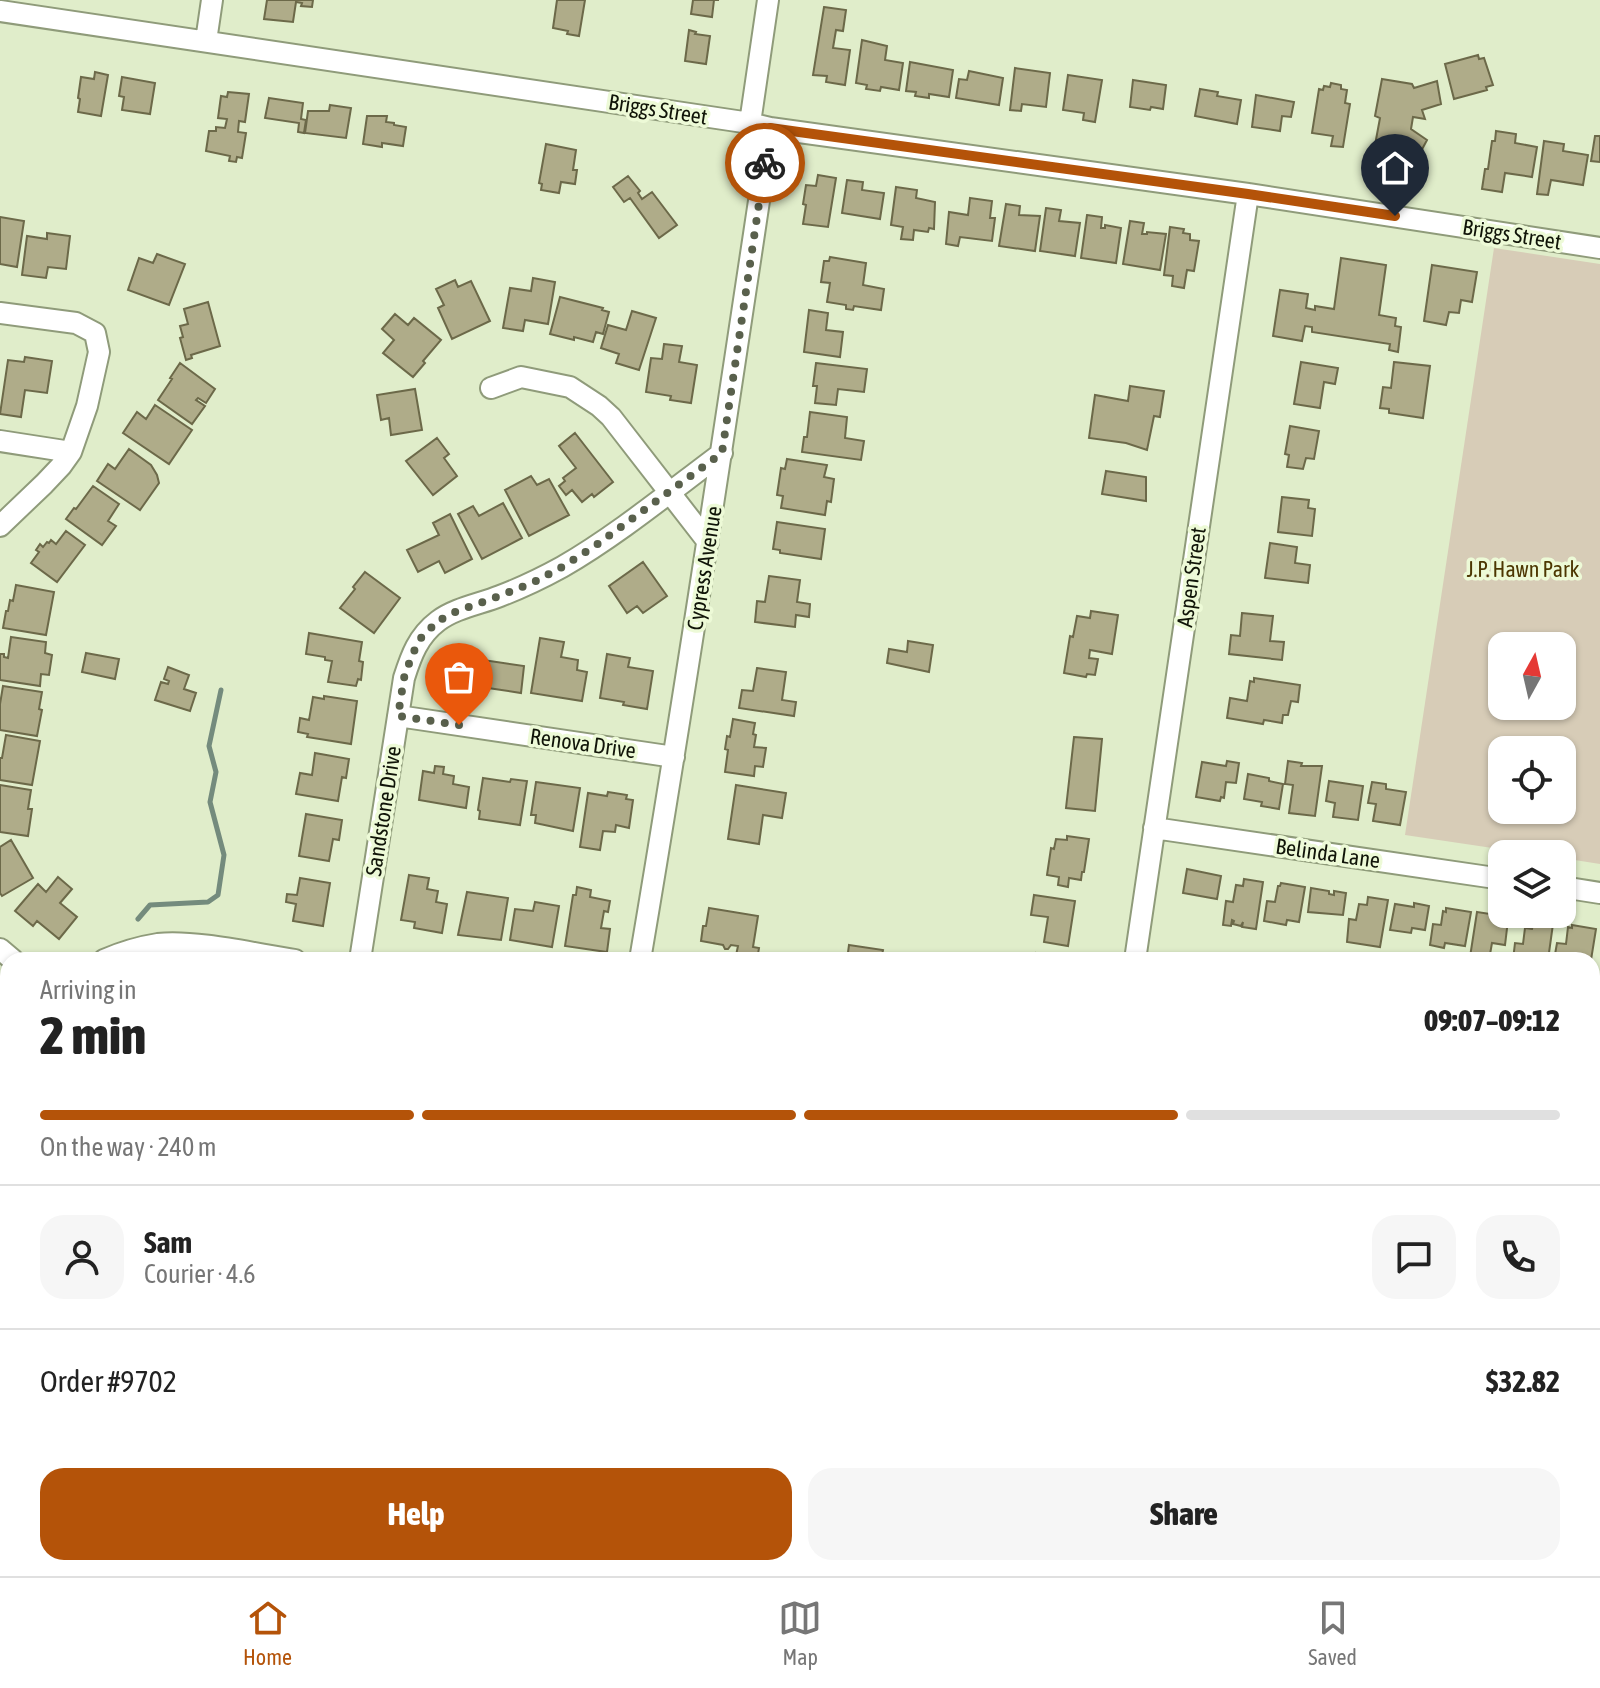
<!DOCTYPE html>
<html lang="en">
<head>
<meta charset="utf-8">
<style>
  :root { --surface:#fff; --page:#f6f6f6; --text:#222; --muted:#767676; --line:#e0e0e0; --accent:#b45309 }
  body { margin:0; font-family:"Asap Condensed",sans-serif; background:var(--page); color:var(--text); height:100vh; display:flex; flex-direction:column; font-size:30px; white-space:nowrap }
  * { box-sizing:border-box; margin:0 }
  p { font-size:26px; color:var(--muted) }
  .icon { flex:none; width:44px; height:44px; fill:none; stroke:currentColor; stroke-width:2; stroke-linecap:round; stroke-linejoin:round }
  .map { position:relative; flex:1; overflow:hidden }
  .sheet { position:absolute; left:0px; top:952px; width:1600px; height:624px; display:flex; flex-direction:column; background:var(--surface); border-radius:24px 24px 0 0; box-shadow:0 2px 6px #0004 }
  .sheet>* { flex:none }
  .needle { width:52px; rotate:8deg }
  .buttons { position:absolute; left:1488px; top:632px; display:grid; gap:16px }
  .buttons a { display:grid; place-items:center; width:88px; height:88px; border-radius:16px; background:var(--surface); box-shadow:0 2px 6px #0004; font-size:40px }
  .pin { position:absolute; display:grid; place-items:center; width:68px; height:68px; color:#fff; margin:-82px -34px; border-radius:50% 50% 50% 0; rotate:-45deg; box-shadow:0 0 8px #0007 }
  .pin .icon { rotate:45deg }
  .courier { position:absolute; display:grid; place-items:center; width:80px; height:80px; margin:-40px; border:6px solid #b45309; border-radius:50%; background:#fff; color:#222; box-shadow:0 2px 10px #0007 }
  .headline em { font-style:normal; font-weight:800 }
  .headline div { display:flex; flex-direction:column-reverse }
  .headline { display:flex; align-items:center; justify-content:space-between; height:136px; padding:0 40px }
  h1 { font-size:52px; font-weight:800; line-height:60px }
  .bar { display:grid; grid-template-columns:repeat(4,1fr); gap:12px 8px; align-content:center; height:96px; padding:0 40px }
  .bar i { height:10px; border-radius:6px; background:var(--line) }
  .bar .current { background:var(--accent) }
  .bar p { grid-column:span 4 }
  .line { display:flex; align-items:center; gap:20px; padding:0 40px; border-top:2px solid var(--line) }
  .line div { flex:1 }
  .round { display:grid; place-items:center; flex:none; width:84px; height:84px; border-radius:24px; background:var(--page) }
  .button { display:flex; gap:16px; margin-top:auto; padding:16px 40px }
  .button a { flex:1; height:92px; border-radius:24px; background:var(--accent); color:#fff; font-size:32px; font-weight:800; line-height:92px; text-align:center }
  .button a+a { background:var(--page); color:var(--text) }
  .tabs { display:flex; justify-content:space-around; align-items:center; height:112px; border-top:2px solid var(--line); background:var(--surface); font-size:22px; color:var(--muted) }
  .tabs a { display:grid; justify-items:center; gap:4px }
  .tabs .current { color:var(--accent) }
  .map>svg:first-child { display:block }
  .built { fill:#d4e3b9 }
  .green { fill:#d7ccb7; fill-rule:evenodd }
  .lines { fill:none; stroke-linecap:round; stroke-linejoin:round }
  .stream { stroke:#748b7d; stroke-width:5 }
  .building { fill:#afac89; stroke:#6c6949; stroke-width:2 }
  .minor-casing { stroke:#8f9b7a; stroke-width:24 }
  .minor { stroke:#fff; stroke-width:20 }
  .done { stroke:#59604c; stroke-width:8; stroke-dasharray:0 14.4 }
  .route { stroke:#b45309; stroke-width:10 }
  .labels { text-anchor:middle; dominant-baseline:central; stroke-width:7; stroke-linejoin:round; paint-order:stroke }
  .street-label { font-size:22px; fill:#101408; stroke:#edfad7 }
  .park-label { font-size:22px; fill:#4d3702; stroke:#edfad7 }
</style>
</head>
<body>
<div class="map">
<svg width="1600" height="1576" viewBox="0 0 1600 1576">
  <rect width="100%" height="100%" fill="#e0edca"/>
  <path class="built" d="M1592 1446 1600 1447V1576H999L1000 1568H1592Z"/>
  <path class="green" d="M1494 248 1600 264V864L1562 858V854H1533L1405 835ZM1562 646V706H1502V646ZM1562 750V810H1502V750Z"/>
  <g class="lines">
    <path class="stream" d="M138 919 150 905 208 902 218 895 224 855 210 802 216 772 209 746 221 690
      M294 1576 297 1568"/>
  </g>
  <path class="building" d="M267 0H313L312 7 301 6 302 3 296 2 293 22 264 19Z
    M557 0H585L579 36 567 34 568 31 553 28Z
    M693 0H719H714L712 17 691 14Z
    M824 7 846 10 843 31 836 30 833 48 850 50 845 85 826 82 827 76 813 75Z
    M689 30 696 32 695 34 710 36 706 64 685 61Z
    M862 40 887 46 885 60 903 63 899 90 881 87 880 91 866 89 867 85 856 83Z
    M1478 55 1479 59 1484 58 1493 85 1486 87 1487 90 1454 99 1445 64Z
    M910 62 953 70 949 97 929 94V98L915 96 916 92 906 91Z
    M1015 68 1050 73 1046 107 1022 104 1021 111 1010 110Z
    M969 71 1003 78 999 105 956 98 959 79 967 80Z
    M95 72 108 75 101 116 78 112 80 99 78 98 81 77 94 79Z
    M1068 75 1102 80 1095 122 1083 120 1084 113 1063 110Z
    M122 77 155 83 150 114 122 110 124 97 119 96Z
    M1382 79 1412 84 1414 88 1437 81 1441 104 1422 110 1425 119 1413 117 1411 129 1427 140 1419 155 1403 145H1395L1394 148 1375 145 1380 118 1375 116Z
    M1133 80 1166 85 1163 109 1151 107 1150 110 1130 107Z
    M1331 83 1341 85V89L1347 90 1345 103 1350 104 1343 147 1331 146 1333 136 1312 133 1319 89 1323 90 1324 86 1330 87Z
    M1200 89 1218 92 1217 96 1241 100 1237 124 1195 116Z
    M228 92 249 94 245 122 239 121 238 132 246 133 242 158 237 157 236 162 229 161 230 156 206 151 209 131H216V127L225 128 227 119 218 118 221 96 227 97Z
    M1256 95 1294 102 1291 117 1282 116 1280 131 1252 127Z
    M269 98 303 103 301 119 306 120 304 133 298 132 299 123 265 118Z
    M330 105 351 108 346 138 305 133 308 111H329Z
    M367 116H387L386 122 394 123V125L406 127 403 146 382 143V147L363 144Z
    M1496 131 1516 134 1515 143 1537 147 1532 177 1505 173 1502 192 1482 189 1485 169H1488L1492 141H1495Z
    M1595 136H1600V162L1591 161Z
    M1544 141 1564 144 1563 151 1588 155 1583 185 1551 180 1548 195 1537 194Z
    M546 144 576 150 573 170H577L575 184 561 182 559 193 541 190 542 184 539 183Z
    M818 175 836 178 828 227 803 224 806 205 803 204 806 185 816 186Z
    M628 176 640 191 638 193 642 199 652 192 677 225 659 238 630 198 624 202 613 187Z
    M847 180 863 182 862 190 884 193 880 219 842 213Z
    M896 187 917 190 916 198 935 202 934 229 929 228 928 232 914 230 913 240 901 239 903 227 891 225Z
    M970 198 992 201 990 218H995L992 241 960 237 958 246 946 244 949 212 968 215Z
    M1006 204 1020 206 1019 215 1040 216 1035 251 999 246Z
    M1046 208 1061 210 1059 221 1080 223 1075 256 1040 251Z
    M1087 215 1102 217 1101 228H1105V225L1121 228 1116 263 1081 258Z
    M0 217 24 221 17 267 0 264Z
    M1130 221 1144 223 1142 234H1147V232L1166 234 1160 270 1123 264Z
    M1170 227 1184 229 1183 233 1190 234V240L1199 241 1194 271 1187 270 1184 288 1172 286 1173 276 1164 275Z
    M47 233 70 236 66 269 48 267 46 278 22 275 27 236 47 239Z
    M157 254 185 264 169 305 128 290 139 258 153 263Z
    M830 257 866 263 863 285 884 289 881 310 854 306 853 310 846 309V305L827 302 830 283 821 282 824 261H829Z
    M1341 258 1386 265 1379 315 1396 318 1395 326 1401 327 1398 352 1389 350 1390 344 1312 332V327L1305 326 1302 341 1273 336 1280 290 1308 294 1306 308 1315 310V306L1334 309Z
    M1432 265 1477 272 1472 302 1461 300 1459 313 1449 312 1446 325 1424 321Z
    M533 278 555 282 548 324 525 320 523 331 503 328 510 288 531 291Z
    M455 280 458 287 471 281 490 321 452 339 438 308 444 305 436 289Z
    M560 297 603 308 602 310 609 312 603 334 596 332 593 342 574 337V340L550 334Z
    M208 302 220 346 191 355 192 358 186 360 180 338 183 337 180 326 188 324 184 309Z
    M809 310 828 313 826 330 843 332 840 357 804 352Z
    M632 311 656 318 639 370 616 363 619 354 601 348 608 325 626 330Z
    M395 314 408 325 414 318 441 340 423 361 425 363 413 377 383 353 394 340 382 329Z
    M664 344 682 346 679 362 697 365 691 403 670 400 671 396 646 392 651 358 662 359Z
    M25 357 52 361 47 393 25 390 21 417 0 414 8 360 24 362Z
    M1301 362 1338 368 1335 384 1324 382 1320 408 1294 404Z
    M1394 362 1430 366 1423 418 1389 413V409L1380 408 1383 387 1391 388Z
    M180 363 215 389 206 403 198 398 196 400 205 406 192 424 158 400 172 379 170 378Z
    M816 363 867 369 864 392 838 389 836 405 815 403 817 386H813Z
    M1130 386 1164 391 1160 417 1154 416 1147 450 1126 443 1089 438 1095 395 1128 401Z
    M415 389 422 430 391 435 389 418 381 420 377 395Z
    M155 405 192 430 169 464 123 433 137 412 146 419Z
    M810 412 847 417 845 438 864 441 861 460 802 452 804 437H807Z
    M1290 426 1319 431 1314 459 1306 458 1303 469 1287 467 1289 455 1285 454Z
    M575 433 613 482 594 497 592 494 582 502 572 490 566 495 559 486 565 481 563 478 576 468 559 446Z
    M437 438 449 454 444 458 457 476 433 495 406 461Z
    M129 449 151 465 157 475 159 483 140 510 97 481 108 464 115 469Z
    M787 459 827 465 824 477 834 479 831 502 827 501 825 515 781 508 783 496 777 495 781 468 785 469Z
    M1106 471 1146 477V501L1102 494Z
    M531 476 537 485 549 479 569 515 529 536 505 490Z
    M93 486 119 504 108 521 116 526 102 545 66 519 74 508 76 509Z
    M1282 497 1309 500 1308 508 1315 509 1312 536 1278 532Z
    M503 503 522 538 482 559 458 514 473 506 479 516Z
    M450 514 472 559 445 573 439 561 418 572 407 550 439 535 433 523Z
    M777 522 825 529 821 559 780 553V550L773 549Z
    M66 531 85 545 57 582 31 563 39 552 36 550 40 544 43 547 47 542 49 543 51 540 56 544Z
    M1270 543 1297 547 1295 563 1310 565 1308 583 1265 578Z
    M643 562 667 596 643 613 637 606 627 613 609 586Z
    M365 572 400 598 374 633 340 608 355 589 353 587Z
    M769 576 800 580 797 602 810 604 809 617 796 615 795 627 755 622 757 601 765 602Z
    M16 585 54 592 46 635 3 628 6 611H8L10 600 13 601Z
    M1091 611 1118 615 1112 654 1090 650 1089 658 1098 659 1095 675 1087 674 1086 677 1064 673 1070 636 1073 637 1077 616 1090 618Z
    M1242 613 1273 616 1270 641 1284 642 1282 660 1229 654 1231 635 1240 636Z
    M309 633 362 642 359 661 363 662 361 680 358 679 356 686 328 682 332 661 325 660V657L306 654Z
    M11 637 46 642 45 653 52 655 49 675 41 674 40 686 0 680V654H4V657L8 658Z
    M540 638 564 642 561 657 578 660 577 670 587 672 582 701 531 693Z
    M908 641 933 645 929 672 887 663 889 649 907 652Z
    M86 653 119 659 115 679 82 672Z
    M607 654 630 658 628 667 653 671 647 709 623 705 624 702 600 698Z
    M463 657 524 666 521 693 481 687V692L469 690 470 685 460 684Z
    M168 667 189 675 184 689 196 693 190 711 155 700 161 682 168 684 169 681 164 679Z
    M757 668 786 672 782 700 796 702 794 716 739 708 742 690 753 691Z
    M1254 678 1300 685 1298 702 1291 701 1288 715H1283L1282 723 1264 720 1263 724 1227 718 1230 698 1247 701 1250 681 1254 682Z
    M3 686 42 692 39 709 42 710 37 736 0 730V704Z
    M324 696 357 701 351 744 307 737 308 734 298 732 300 718 309 720 313 697 324 699Z
    M733 719 755 723 753 734 756 735 754 747 766 748 763 767 755 766 754 776 725 772 728 750 725 749 727 736 730 737Z
    M6 735 40 741 32 785 0 780V758H2Z
    M1074 737 1102 739 1095 811 1066 808Z
    M315 753 349 759 346 778 342 777 338 801 296 794 300 773 312 775Z
    M1227 761 1239 763 1236 783 1226 782 1224 798 1221 797 1220 801 1196 797 1202 762 1226 766Z
    M1288 761 1302 763 1301 766H1322L1315 816 1289 813 1293 785 1285 784Z
    M435 766 444 767 443 774 454 776 453 784 469 787 466 808 419 800 423 771 434 773Z
    M1248 774 1269 778V781L1283 784 1279 809 1261 806 1262 802 1244 799Z
    M483 778 510 782 511 779 527 781 520 825 479 819 480 811 478 810Z
    M1329 781 1363 786 1358 820 1333 817 1335 803 1326 801Z
    M536 782 580 788 573 831 535 823 536 815H531Z
    M1372 782 1386 784V789L1406 792 1400 825 1373 821 1376 804 1368 803Z
    M0 785 31 790 28 809H32L28 836 0 832Z
    M736 785 786 793 782 818 763 815 759 844 728 839Z
    M608 792 627 795 626 799 633 800 629 828 616 825 615 832 603 831 600 850 580 847 588 793 607 796Z
    M306 814 342 820 339 840 333 839 329 861 299 856Z
    M1067 836 1089 839 1084 872H1082L1081 880 1069 878 1068 887 1058 885 1059 877 1047 875 1051 848 1054 849 1056 839 1067 840Z
    M11 840 33 878 2 896 0 893V847Z
    M1187 869 1221 876 1217 899 1183 893Z
    M409 875 429 878 427 889 438 891 436 902 447 904 442 933 414 928 415 922 401 920Z
    M58 877 72 889 60 903 77 917 59 939 37 921 33 926 15 911 38 884 46 892Z
    M300 878 330 883 323 926 293 921 296 904 286 902 287 894 297 895Z
    M1244 879 1263 882 1256 929 1242 927 1243 922 1241 926 1233 924 1234 921 1232 920 1231 926 1223 925 1226 901 1233 902 1236 885 1243 886Z
    M1281 883 1305 887 1299 922 1287 920 1286 925 1264 921 1267 901 1275 902 1278 886H1280Z
    M577 887 591 890 590 897 610 901 608 912 604 911 601 928 610 929 607 952 565 946 573 895H576Z
    M1311 888 1329 891V894L1334 895V891L1346 893 1343 915 1308 912Z
    M467 892 508 898 501 940 458 935Z
    M1034 895 1075 901 1068 946 1044 942 1048 917 1031 915Z
    M1368 897 1388 900 1380 947 1347 942 1349 919 1356 920 1359 904 1367 905Z
    M535 902 559 906 552 947 510 940 515 909 533 911Z
    M1414 903 1429 906 1425 930 1412 928 1411 933 1390 930 1395 904 1414 907Z
    M709 908 758 916 753 947 759 948 757 960H735L738 946 731 945 728 949H725L723 945 701 941 703 926H706Z
    M1446 908 1471 912 1465 946 1445 943 1444 948 1430 945 1433 924 1441 925 1443 911 1446 912Z
    M1477 912 1497 915V918L1508 920 1505 945 1492 943 1489 960 1470 957Z
    M1534 921 1553 924 1548 960H1513L1515 943 1523 944 1525 928 1532 929Z
    M1572 925 1596 929 1591 960H1554L1557 943 1566 944 1568 927 1572 928Z
    M849 945 883 950 881 960H847Z
    M1036 953 1081 960H1035Z
    M1592 1058 1600 1059V1109L1592 1108Z
    M1592 1197 1600 1198 1598 1247 1592 1246Z
    M1595 1313 1600 1314V1360L1592 1359V1333Z
    M1592 1512 1600 1513V1576H1557L1558 1568H1592Z
    M84 1568H132V1570L118 1571V1576H75V1571L85 1570Z
    M667 1568H714L718 1576H671Z
    M787 1568H807L808 1576H787Z
    M857 1568H884L882 1576 856 1575Z
    M896 1568H939L937 1576H895Z
    M1222 1568H1246L1282 1571V1568H1287V1572L1316 1576H1222Z
    M1367 1568H1419L1418 1576H1366Z"/>
  <g class="lines">
    <defs>
      <path id="minor" d="M0 11 750 123 770 128 1248 194 1600 248
        M206 41 212 0
        M750 123 768 0
        M0 313 76 323 95 333 99 352 87 406 71 452 61 466 44 484 0 526
        M491 388 521 377 570 387 599 406 611 417 708 542
        M0 441 71 452
        M398 716 674 757
        M1154 828 1502 879
        M1562 887 1600 893
        M0 949 13 960
        M104 960C122 952 139 947 158 944 196 940 255 954 295 960
        M360 960 404 678C411 656 418 636 438 621 455 608 480 604 500 596 521 588 542 578 562 567 616 536 671 491 722 453
        M640 960C687 683 728 406 770 128
        M1135 960 1248 194
        M1592 1024 1600 1025
        M0 1047 8 1049
        M0 1134 8 1110
        M1592 1156H1600
        M1592 1286 1600 1287
        M0 1371 8 1409
        M1592 1422 1600 1423
        M32 1568 33 1576
        M544 1576 557 1568
        M975 1576 976 1568"/>
    </defs>
    <use href="#minor" class="minor-casing"/>
    <use href="#minor" class="minor"/>
  </g>
  <g class="lines">
    <path class="done" d="M459 725 398 716 404 678 412 655 421 638 438 621 455 612 502 595 534 582 562 567 595 546 722 453 765 163"/>
    <path class="route" d="M765 163 770 128 1248 194 1395 216"/>
  </g>
  <g class="labels">
    <g class="street-label">
      <text transform="translate(658 109) rotate(9)">Briggs Street</text>
      <text transform="translate(1512 234) rotate(9)">Briggs Street</text>
      <text transform="translate(704 568) rotate(-81)">Cypress Avenue</text>
      <text transform="translate(1191 577) rotate(-82)">Aspen Street</text>
      <text transform="translate(583 743) rotate(8)">Renova Drive</text>
      <text transform="translate(383 811) rotate(-81)">Sandstone Drive</text>
      <text transform="translate(1328 853) rotate(8)">Belinda Lane</text>
    </g>
    <g class="park-label">
      <text x="1523" y="569">J.P. Hawn Park</text>
    </g>
  </g>
</svg>
<div class="buttons">
<a><svg class="needle" viewBox="-14 -14 28 28"><path d="M0-13l5 13h-10z" fill="#e53935"/><path d="M0 13l5-13h-10z" fill="#767676"/></svg></a>
<a><svg class="icon" aria-label="locate" viewBox="0 0 24 24"><circle cx="12" cy="12" r="6"/><path d="M12 2v4M12 18v4M2 12h4M18 12h4"/></svg></a>
<a><svg class="icon" aria-label="layers" viewBox="0 0 24 24"><path d="M12 4l9 5-9 5-9-5zM3 14l9 5 9-5"/></svg></a>
</div>
<div class="pin" style="left:459px;top:725px;background:#ea580c"><svg class="icon" aria-label="bag" viewBox="0 0 24 24"><path d="M5 8h14l-1 12H6zM9 8a3 3 0 0 1 6 0"/></svg></div>
<div class="pin" style="left:1395px;top:216px;background:#1f2937"><svg class="icon" aria-label="home" viewBox="0 0 24 24"><path d="M3 11l9-7 9 7M6 9v11h12V9"/></svg></div>
<div class="courier" style="left:765px;top:163px"><svg class="icon" aria-label="bike" viewBox="0 0 24 24"><circle cx="6" cy="16" r="4"/><circle cx="18" cy="16" r="4"/><path d="M6 16l4-8h5l3 8M10 8l3 8H6M13 5h3"/></svg></div>
<section class="sheet">
<div class="headline"><div><h1>2 min</h1><p>Arriving in</p></div><em>09:07–09:12</em></div>
<div class="bar"><i class="current"></i><i class="current"></i><i class="current"></i><i></i><p>On the way · 240 m</p></div>
<div class="line" style="height:144px"><a class="round"><svg class="icon" aria-label="person" viewBox="0 0 24 24"><circle cx="12" cy="8" r="4"/><path d="M4 21q1-7 8-7t8 7"/></svg></a><div><b>Sam</b><p>Courier · 4.6</p></div><a class="round"><svg class="icon" aria-label="chat" viewBox="0 0 24 24"><path d="M4 5h16v11H9l-5 4z"/></svg></a><a class="round"><svg class="icon" aria-label="phone" viewBox="0 0 24 24"><path d="M5 4h4l2 5-3 2q2 4 5 5l2-3 5 2v4C11 20 4 13 5 4z"/></svg></a></div>
<div class="line" style="height:104px"><div>Order #9702</div><b>$32.82</b></div>
<div class="button"><a>Help</a><a>Share</a></div>
</section>
</div>
<nav class="tabs">
<a class="current"><svg class="icon" aria-label="home" viewBox="0 0 24 24"><path d="M3 11l9-7 9 7M6 9v11h12V9"/></svg>Home</a>
<a><svg class="icon" aria-label="map" viewBox="0 0 24 24"><path d="M3 6l6-2 6 2 6-2v14l-6 2-6-2-6 2zM9 4v14M15 6v14"/></svg>Map</a>
<a><svg class="icon" aria-label="saved" viewBox="0 0 24 24"><path d="M7 4h10v16l-5-4-5 4z"/></svg>Saved</a>
</nav>
</body>
</html>
